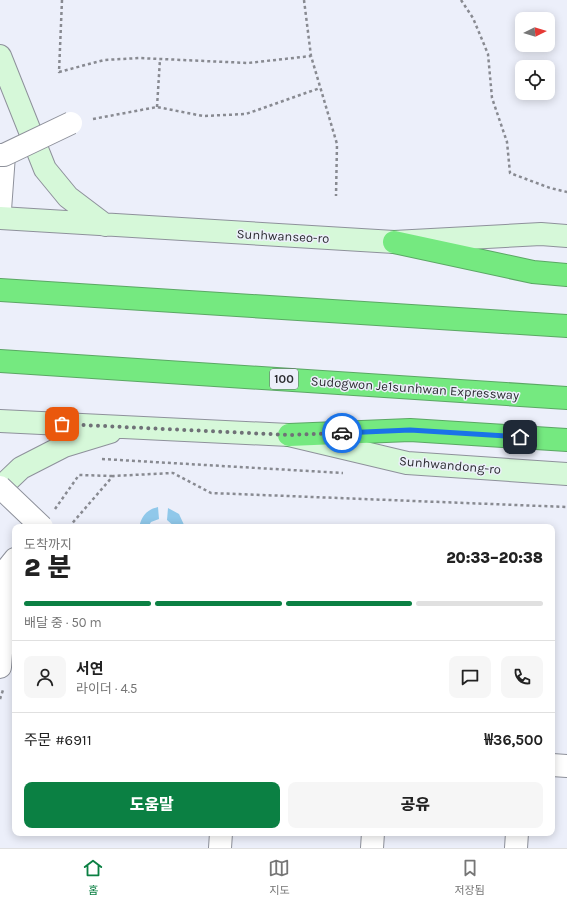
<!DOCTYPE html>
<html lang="ko">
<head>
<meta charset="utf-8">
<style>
  :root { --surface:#fff; --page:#f6f6f6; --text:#222; --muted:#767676; --line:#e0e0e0; --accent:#0b8043 }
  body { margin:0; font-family:Karla,"Noto Sans KR",sans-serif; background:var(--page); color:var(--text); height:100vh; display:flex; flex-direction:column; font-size:15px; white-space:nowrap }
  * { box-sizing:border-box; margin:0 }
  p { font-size:13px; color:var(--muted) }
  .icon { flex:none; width:22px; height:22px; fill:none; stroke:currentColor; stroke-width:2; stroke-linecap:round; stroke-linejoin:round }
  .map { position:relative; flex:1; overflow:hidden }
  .drawer { position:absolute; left:12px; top:524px; width:543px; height:312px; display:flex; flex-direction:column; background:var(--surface); border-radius:8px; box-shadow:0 2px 10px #0003 }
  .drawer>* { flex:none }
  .needle { width:26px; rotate:85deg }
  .controls { position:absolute; left:515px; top:12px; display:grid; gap:8px }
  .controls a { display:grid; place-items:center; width:40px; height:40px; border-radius:8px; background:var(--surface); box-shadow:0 2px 10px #0003; font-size:20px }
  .pin { position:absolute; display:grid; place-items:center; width:34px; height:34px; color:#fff; margin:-17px; border-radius:8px; box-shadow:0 2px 6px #0006 }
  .courier { position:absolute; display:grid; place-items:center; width:40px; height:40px; margin:-20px; border:3px solid #1a73e8; border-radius:50%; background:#fff; color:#222; box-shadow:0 1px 5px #0007 }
  .overview em { font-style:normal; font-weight:800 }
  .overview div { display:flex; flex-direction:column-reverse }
  .overview { display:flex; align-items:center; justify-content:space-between; height:68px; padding:0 12px }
  h1 { font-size:26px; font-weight:800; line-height:30px }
  .bar { display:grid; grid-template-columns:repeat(4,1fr); gap:6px 4px; align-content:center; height:48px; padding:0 12px }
  .bar i { height:5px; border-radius:3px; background:var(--line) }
  .bar .current { background:var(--accent) }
  .bar p { grid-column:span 4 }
  .line { display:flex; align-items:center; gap:10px; padding:0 12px; border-top:1px solid var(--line) }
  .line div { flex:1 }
  .round { display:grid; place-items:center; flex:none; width:42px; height:42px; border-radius:8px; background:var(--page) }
  .cta { display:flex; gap:8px; margin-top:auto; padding:8px 12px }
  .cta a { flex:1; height:46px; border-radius:8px; background:var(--accent); color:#fff; font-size:16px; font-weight:800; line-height:46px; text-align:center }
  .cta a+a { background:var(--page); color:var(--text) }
  .tab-bar { display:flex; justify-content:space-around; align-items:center; height:56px; border-top:1px solid var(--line); background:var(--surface); font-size:11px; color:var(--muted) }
  .tab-bar a { display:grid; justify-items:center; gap:2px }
  .tab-bar .current { color:var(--accent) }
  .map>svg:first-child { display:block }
  .water { fill:#90c8ea }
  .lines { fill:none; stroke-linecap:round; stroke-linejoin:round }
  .street-casing { stroke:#8e919b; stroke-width:24 }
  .secondary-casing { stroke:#8e919b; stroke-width:24 }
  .highway-casing { stroke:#5ba764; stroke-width:24 }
  .path { stroke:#888a91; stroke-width:2.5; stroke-dasharray:3 3; stroke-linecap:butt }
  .street { stroke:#fff; stroke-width:22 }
  .secondary { stroke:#d6f8d9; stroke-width:22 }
  .highway { stroke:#75e980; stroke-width:22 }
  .street-bridge-casing { stroke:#8e919b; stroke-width:24; stroke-linecap:butt }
  .street-bridge { stroke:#fff; stroke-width:22 }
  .done { stroke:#6f7177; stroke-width:4; stroke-dasharray:0 7.2 }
  .route { stroke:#1a73e8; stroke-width:5 }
  .labels { text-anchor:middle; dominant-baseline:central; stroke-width:3; stroke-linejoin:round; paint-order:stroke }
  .shield { fill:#eceffa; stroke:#66676d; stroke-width:1 }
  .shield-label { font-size:12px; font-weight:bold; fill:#2c2d31 }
  .street-label { font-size:13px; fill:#2c2d31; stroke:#eceffa }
</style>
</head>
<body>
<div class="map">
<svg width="567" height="848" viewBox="0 0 567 848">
  <rect width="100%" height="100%" fill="#eceffa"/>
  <path class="water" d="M158 507 159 519 151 522 148 527H139C142 516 146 510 158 507Z
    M168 508 179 514 185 527H175L167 520Z"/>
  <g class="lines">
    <defs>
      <path id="street" d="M0 210 4 155
        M0 667 7 569 15 559
        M552 765 567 766
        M220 848 221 833
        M372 848 373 833
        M516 848 517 833"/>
      <path id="secondary" d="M0 56 45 169 68 197 105 225
        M0 218 394 242 541 234 567 236
        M0 421 289 435 407 463 567 474
        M0 488 21 468 64 446 110 432"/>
      <path id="highway" d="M394 242 533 272 567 275
        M0 290 567 326
        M0 361 567 398
        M289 435 410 430 567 440"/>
    </defs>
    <use href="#street" class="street-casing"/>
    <use href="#secondary" class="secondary-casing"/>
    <use href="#highway" class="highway-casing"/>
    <path class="path" d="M62 0 59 72 104 60 139 58 248 63 311 56 337 144 336 196
      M304 0 311 56
      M461 0 473 18 488 54 492 98 507 142 510 173 550 188 567 192
      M157 107 160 59
      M93 119 157 107 203 116 246 114 320 88
      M102 459 343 473
      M55 509 79 475 113 476
      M69 527 113 476 173 473 211 493 567 507
      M0 699 3 690"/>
    <use href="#street" class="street"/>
    <use href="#secondary" class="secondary"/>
    <use href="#highway" class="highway"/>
    <defs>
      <path id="street-bridge" d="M0 155H4L71 123
        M0 487 42 527"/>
    </defs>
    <use href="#street-bridge" class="street-bridge-casing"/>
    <use href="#street-bridge" class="street-bridge"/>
  </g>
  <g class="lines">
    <path class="done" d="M62 424 289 435 342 433"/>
    <path class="route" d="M342 433 410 430 520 437"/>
  </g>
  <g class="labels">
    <rect class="shield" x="270" y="369" width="28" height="20" rx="3"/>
    <g class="shield-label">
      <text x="284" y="379">100</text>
    </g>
    <g class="street-label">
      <text transform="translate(283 236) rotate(3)">Sunhwanseo-ro</text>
      <text transform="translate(415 388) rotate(4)">Sudogwon Je1sunhwan Expressway</text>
      <text transform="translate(450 465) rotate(5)">Sunhwandong-ro</text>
    </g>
  </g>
</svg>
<div class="controls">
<a><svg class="needle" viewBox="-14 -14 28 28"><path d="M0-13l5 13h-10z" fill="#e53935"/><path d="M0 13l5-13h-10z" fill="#767676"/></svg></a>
<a><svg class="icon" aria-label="locate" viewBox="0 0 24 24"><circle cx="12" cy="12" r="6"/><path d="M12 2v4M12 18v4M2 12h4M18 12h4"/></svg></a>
</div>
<div class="pin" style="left:62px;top:424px;background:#ea580c"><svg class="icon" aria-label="bag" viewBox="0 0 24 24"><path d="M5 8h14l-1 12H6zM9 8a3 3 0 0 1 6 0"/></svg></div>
<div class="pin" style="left:520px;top:437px;background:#1f2937"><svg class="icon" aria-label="home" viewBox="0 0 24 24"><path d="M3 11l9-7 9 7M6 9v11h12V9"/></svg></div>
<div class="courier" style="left:342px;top:433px"><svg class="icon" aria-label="car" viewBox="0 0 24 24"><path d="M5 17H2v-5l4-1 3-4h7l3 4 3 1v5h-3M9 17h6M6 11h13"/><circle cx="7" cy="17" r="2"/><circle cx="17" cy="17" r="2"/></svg></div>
<section class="drawer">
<div class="overview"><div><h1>2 분</h1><p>도착까지</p></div><em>20:33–20:38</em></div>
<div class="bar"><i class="current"></i><i class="current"></i><i class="current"></i><i></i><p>배달 중 · 50 m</p></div>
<div class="line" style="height:72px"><a class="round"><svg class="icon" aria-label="person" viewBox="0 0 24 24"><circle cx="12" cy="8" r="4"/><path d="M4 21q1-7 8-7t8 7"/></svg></a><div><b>서연</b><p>라이더 · 4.5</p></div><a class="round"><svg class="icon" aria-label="chat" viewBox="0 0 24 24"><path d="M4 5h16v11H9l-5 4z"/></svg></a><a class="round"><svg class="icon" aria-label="phone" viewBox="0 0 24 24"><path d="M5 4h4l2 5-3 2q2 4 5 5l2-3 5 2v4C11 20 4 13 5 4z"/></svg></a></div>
<div class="line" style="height:52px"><div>주문 #6911</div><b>₩36,500</b></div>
<div class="cta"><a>도움말</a><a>공유</a></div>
</section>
</div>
<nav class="tab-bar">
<a class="current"><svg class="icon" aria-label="home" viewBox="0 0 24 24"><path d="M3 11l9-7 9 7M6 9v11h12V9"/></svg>홈</a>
<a><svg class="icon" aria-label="map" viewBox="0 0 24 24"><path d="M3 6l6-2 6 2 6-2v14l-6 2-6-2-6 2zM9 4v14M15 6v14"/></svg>지도</a>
<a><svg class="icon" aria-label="saved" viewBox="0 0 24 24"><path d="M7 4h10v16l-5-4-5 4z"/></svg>저장됨</a>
</nav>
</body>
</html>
